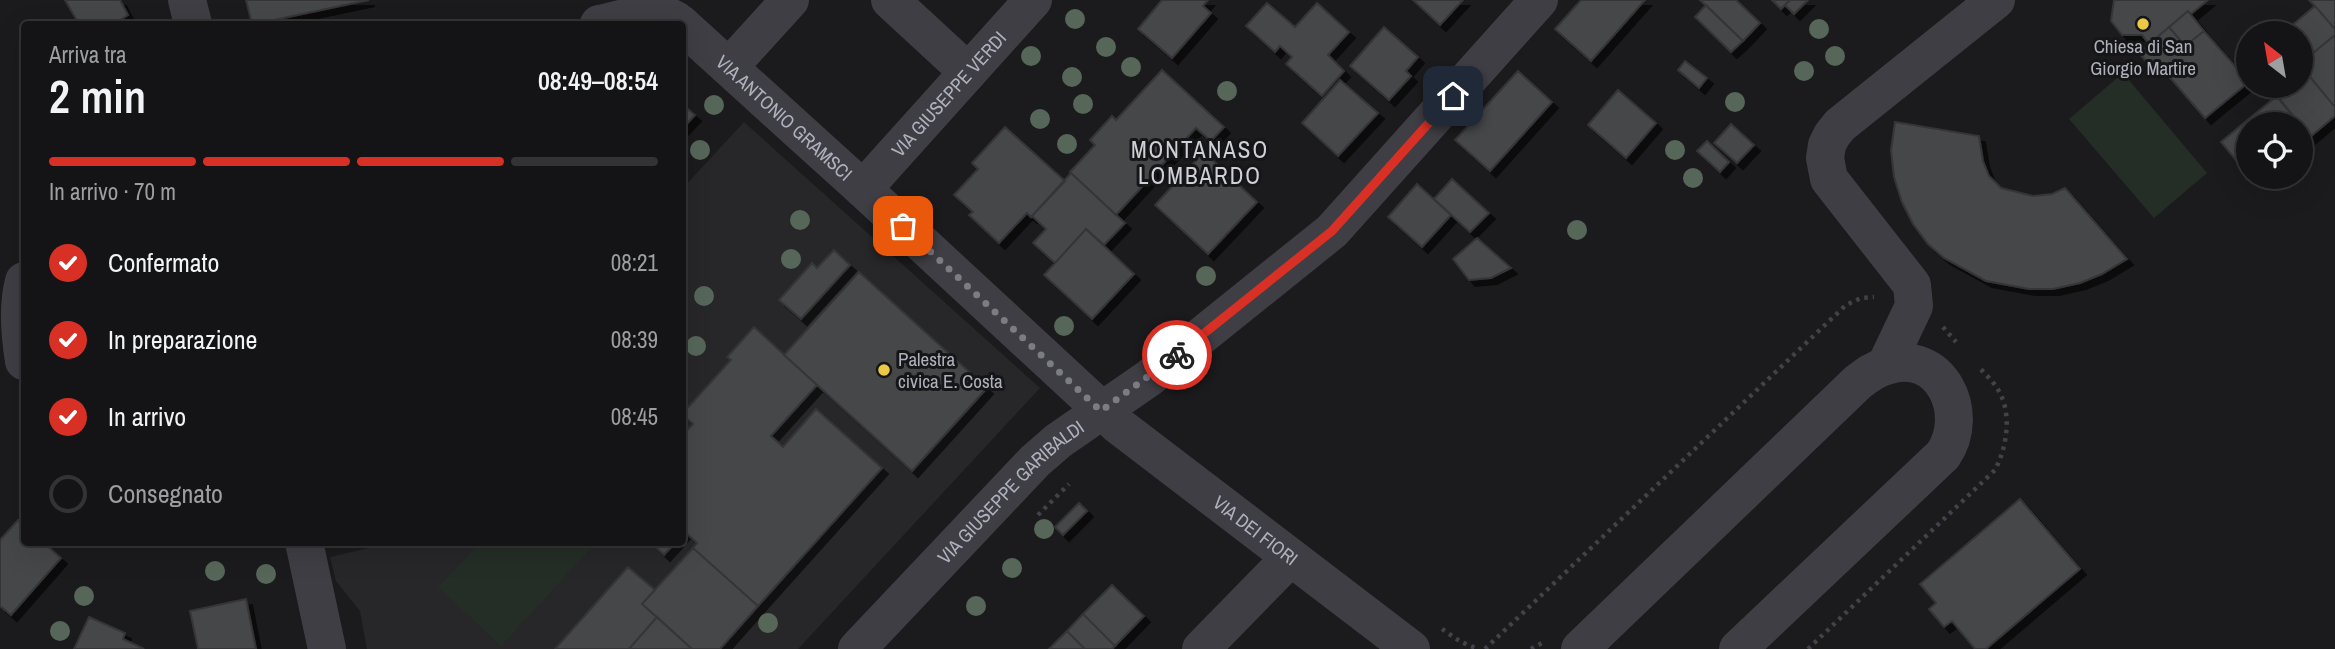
<!DOCTYPE html>
<html lang="it">
<head>
<meta charset="utf-8">
<style>
  :root { --surface:#141416; --page:#212123; --text:#f1f3f6; --muted:#9d9ea1; --line:#333335; --accent:#d93025 }
  body { margin:0; font-family:"Archivo Narrow",sans-serif; background:var(--page); color:var(--text); height:100vh; display:flex; flex-direction:column; font-size:26px; white-space:nowrap }
  * { box-sizing:border-box; margin:0 }
  p { font-size:23px; color:var(--muted) }
  .icon { flex:none; width:38px; height:38px; fill:none; stroke:currentColor; stroke-width:2; stroke-linecap:round; stroke-linejoin:round }
  .map { position:relative; flex:1; overflow:hidden }
  .drawer { position:absolute; left:21px; top:21px; width:665px; height:525px; display:flex; flex-direction:column; background:var(--surface); border-radius:7px; box-shadow:0 7px 28px #0002,0 0 0 2px var(--line) }
  .drawer>* { flex:none }
  .needle { width:46px; rotate:329deg }
  .buttons { position:absolute; left:2236px; top:21px; display:grid; gap:14px }
  .buttons a { display:grid; place-items:center; width:77px; height:77px; border-radius:50%; background:var(--surface); box-shadow:0 7px 28px #0002,0 0 0 2px var(--line); font-size:35px }
  .pin { position:absolute; display:grid; place-items:center; width:60px; height:60px; color:#fff; margin:-30px; border-radius:14px; box-shadow:0 4px 10px #0006 }
  .courier { position:absolute; display:grid; place-items:center; width:70px; height:70px; margin:-35px; border:5px solid #d93025; border-radius:50%; background:#fff; color:#222; box-shadow:0 2px 9px #0007 }
  .head em { font-style:normal; font-weight:600 }
  .head div { display:flex; flex-direction:column-reverse }
  .head { display:flex; align-items:center; justify-content:space-between; height:119px; padding:0 28px }
  h1 { font-size:46px; font-weight:600; line-height:52px }
  .bar { display:grid; grid-template-columns:repeat(4,1fr); gap:10px 7px; align-content:center; height:84px; padding:0 28px }
  .bar i { height:9px; border-radius:5px; background:var(--line) }
  .bar .selected { background:var(--accent) }
  .bar p { grid-column:span 4 }
  ol { padding:0 28px; list-style:none }
  li { display:flex; align-items:center; gap:21px; height:77px }
  li p { margin-inline-start:auto }
  li .icon { padding:7px; border-radius:50%; background:var(--accent); color:#fff; stroke-width:4 }
  li:last-child { color:var(--muted) }
  li i { width:38px; height:38px; border:4px solid var(--line); border-radius:50% }
  .map>svg:first-child { display:block }
  .built { fill:#27272a }
  .pitch { fill:#252d27 }
  .building { fill:#45464a; stroke:#363539; stroke-width:2; filter:url(#shadow) }
  .lines { fill:none; stroke-linecap:round; stroke-linejoin:round }
  .path { stroke:#424349; stroke-width:4.5; stroke-dasharray:3.5 5; stroke-linecap:butt }
  .minor { stroke:#3e3e44; stroke-width:38 }
  .tree { fill:#56675a }
  .done { stroke:#7b7c84; stroke-width:7; stroke-dasharray:0 12.6 }
  .route { stroke:#d93025; stroke-width:9 }
  .poi-dot { fill:#ebc945; stroke:#161618; stroke-width:2.5 }
  .labels { text-anchor:middle; dominant-baseline:central; stroke-width:6; stroke-linejoin:round; paint-order:stroke }
  .poi-label { font-size:19px; fill:#aeb1bc; stroke:#161618 }
  .street-label { font-size:19px; fill:#aeb1bc; stroke:#161618 }
  .quarter-label { font-size:23px; letter-spacing:2px; fill:#cfd0d8; stroke:#161618 }
</style>
</head>
<body>
<div class="map">
<svg width="2335" height="649" viewBox="0 0 2335 649">
  <defs>
    <filter id="shadow"><feDropShadow dx="6" dy="6" stdDeviation="0" flood-color="#0009"/></filter>
  </defs>
  <rect width="100%" height="100%" fill="#1b1b1d"/>
  <path class="built" d="M744 122 1040 388 798 649H367L360 611 336 581 330 557 394 542H682L683 188Z"/>
  <path class="pitch" d="M2123 73 2207 173 2154 218 2069 119Z
    M480 543V542L596 543 501 646 438 587Z"/>
  <path class="building" d="M65 0H120L128 15 119 21 121 24H79Z
    M246 0H369L255 24H252Z
    M1162 0H1208L1203 6 1211 13 1172 58 1138 29Z
    M1413 0H1463L1440 25Z
    M1581 0H1645L1591 61 1555 29Z
    M1700 0H1736L1760 23 1743 41Z
    M1772 0H1790L1781 9Z
    M1790 0H1808L1794 14 1785 5Z
    M2114 0H2113H2208L2191 14 2188 11 2149 44 2142 35H2122L2111 21Z
    M2309 0H2335V29L2315 6Z
    M1267 3 1295 27 1317 3 1349 32 1328 55 1344 71 1322 96 1286 64 1292 57 1280 46 1275 52 1246 26Z
    M1706 5 1743 41 1731 52 1695 17Z
    M2315 6 2335 29V35L2301 63V33H2283Z
    M2188 11 2204 31 2185 46 2169 27Z
    M1384 27 1418 57 1406 71 1411 76 1389 100 1350 66Z
    M2169 27 2185 46 2204 31 2249 82 2205 118 2160 66 2154 71 2139 53Z
    M2335 35V107L2301 66V63Z
    M1685 61 1707 78 1699 88 1678 70Z
    M2301 66 2335 107V116L2310 137 2270 88 2273 86H2301Z
    M1162 70 1224 127 1211 141 1196 128 1116 215 1070 172 1095 145 1090 140 1112 116 1116 120Z
    M1518 71 1552 102 1490 171 1455 140Z
    M1340 80 1378 113 1338 156 1302 123Z
    M1618 90 1656 123 1626 158 1588 125Z
    M2277 96 2300 124H2249V176L2221 142Z
    M682 104 695 115 682 129Z
    M1895 122 1979 136 1983 161 1989 176 2001 188 2033 196 2052 194 2065 188 2127 259 2102 274 2080 283 2053 289H2029L1986 281 1944 258 1928 244 1913 224 1902 202 1894 177 1891 150Z
    M1731 124 1754 145 1737 163 1714 143Z
    M2301 125 2310 137 2301 144Z
    M1005 127 1065 181 1031 217 1027 213 999 243 969 215 973 212 954 195 978 169 972 163Z
    M1707 141 1729 162 1720 172 1697 151Z
    M1204 152 1257 202 1208 254 1155 205Z
    M1071 173 1125 223 1104 245 1086 229 1055 263 1033 243 1046 229 1032 216Z
    M1452 179 1489 213 1470 232 1434 199Z
    M1417 184 1451 215 1422 247 1388 217Z
    M1086 229 1134 274 1092 319 1044 275Z
    M1477 238 1511 268 1491 278 1469 280 1453 259Z
    M834 250 850 265 801 319 779 300 812 263 817 268Z
    M859 272 987 388 912 471 784 355Z
    M754 327 817 385 771 436 783 447 816 409 882 468 758 606 693 548 697 543 685 532 682 535V436L693 424 682 414 731 360 727 357Z
    M2020 499 2080 569 1986 649H1975L1952 621 1944 627 1929 609 1936 603 1920 584Z
    M1079 503 1087 511 1063 535 1055 527Z
    M18 520 24 526V542H43L61 558 11 615 0 606V540Z
    M650 542H676L664 555Z
    M693 548 758 606 720 649H692L642 604Z
    M628 567 655 590 642 604 657 617 629 649H555Z
    M1112 585 1144 616 1115 646 1083 614Z
    M246 599 256 649H198L190 611Z
    M1083 614 1115 646 1112 649H1085L1067 631Z
    M89 617 125 633 123 639 144 649H74Z
    M657 617 692 649H629Z
    M1067 631 1085 649H1049Z"/>
  <g class="lines">
    <path class="path" d="M1943 327 1956 342
      M1038 515 1069 484
      M1442 629 1461 642 1478 649
      M1485 649 1846 305 1861 298 1874 297
      M1531 649 1542 643H1545
      M1808 649 1995 470C2007 447 2013 412 1997 388 1992 380 1984 373 1978 366"/>
    <g class="minor">
      <path d="M187 0 193 24"/>
      <path d="M890 0 968 72"/>
      <path d="M599 24C626 19 658 4 681 24"/>
      <path id="s1" d="M682 25 863 189 1119 426 1411 649"/>
      <path d="M729 67 790 0"/>
      <path id="s2" d="M863 189 1033 0"/>
      <path d="M24 281C17 306 20 336 24 361"/>
      <path d="M1886 365 1914 306 1912 285 1829 179 1825 158 1827 145 1832 135 1840 125 1996 0"/>
      <path d="M304 542 327 649"/>
      <path id="s3" d="M857 649 1035 461 1058 441 1149 378 1332 231 1539 0"/>
      <path d="M1201 649 1290 558"/>
      <path d="M1580 649 1858 382C1866 376 1875 369 1886 366 1940 347 1972 413 1943 455L1738 649"/>
    </g>
  </g>
  <g class="tree">
    <circle cx="1075" cy="19" r="10"/>
    <circle cx="1819" cy="29" r="10"/>
    <circle cx="1106" cy="47" r="10"/>
    <circle cx="1031" cy="56" r="10"/>
    <circle cx="1835" cy="56" r="10"/>
    <circle cx="1131" cy="67" r="10"/>
    <circle cx="1804" cy="71" r="10"/>
    <circle cx="1072" cy="77" r="10"/>
    <circle cx="1227" cy="91" r="10"/>
    <circle cx="1735" cy="102" r="10"/>
    <circle cx="1083" cy="104" r="10"/>
    <circle cx="714" cy="105" r="10"/>
    <circle cx="1040" cy="119" r="10"/>
    <circle cx="1067" cy="144" r="10"/>
    <circle cx="700" cy="150" r="10"/>
    <circle cx="1675" cy="150" r="10"/>
    <circle cx="1693" cy="178" r="10"/>
    <circle cx="800" cy="220" r="10"/>
    <circle cx="1577" cy="230" r="10"/>
    <circle cx="791" cy="259" r="10"/>
    <circle cx="1206" cy="276" r="10"/>
    <circle cx="704" cy="296" r="10"/>
    <circle cx="1064" cy="326" r="10"/>
    <circle cx="696" cy="346" r="10"/>
    <circle cx="1044" cy="529" r="10"/>
    <circle cx="1012" cy="568" r="10"/>
    <circle cx="215" cy="571" r="10"/>
    <circle cx="266" cy="574" r="10"/>
    <circle cx="84" cy="596" r="10"/>
    <circle cx="976" cy="606" r="10"/>
    <circle cx="768" cy="623" r="10"/>
    <circle cx="60" cy="631" r="10"/>
  </g>
  <g class="lines">
    <path class="done" d="M903 226 1101 411 1177 355"/>
    <path class="route" d="M1177 355 1332 231 1453 96"/>
  </g>
  <g class="poi-dot">
    <circle cx="2143" cy="24" r="7"/>
    <circle cx="884" cy="370" r="7"/>
  </g>
  <g class="labels">
    <g class="poi-label">
      <text x="2143" y="46">Chiesa di San<tspan x="2143" dy="22">Giorgio Martire</tspan></text>
      <text x="898" y="359" text-anchor="start">Palestra<tspan x="898" dy="22">civica E. Costa</tspan></text>
    </g>
    <g class="street-label">
      <text stroke="none"><textPath href="#s2" startOffset="128">VIA GIUSEPPE VERDI</textPath></text>
      <text stroke="none"><textPath href="#s1" startOffset="138">VIA ANTONIO GRAMSCI</textPath></text>
      <text stroke="none"><textPath href="#s3" startOffset="220">VIA GIUSEPPE GARIBALDI</textPath></text>
      <text stroke="none"><textPath href="#s1" startOffset="765">VIA DEI FIORI</textPath></text>
    </g>
    <g class="quarter-label">
      <text x="1200" y="149">MONTANASO<tspan x="1200" dy="26">LOMBARDO</tspan></text>
    </g>
  </g>
</svg>
<div class="buttons">
<a><svg class="needle" viewBox="-14 -14 28 28"><path d="M0-13l5 13h-10z" fill="#e53935"/><path d="M0 13l5-13h-10z" fill="#9d9ea1"/></svg></a>
<a><svg class="icon" aria-label="locate" viewBox="0 0 24 24"><circle cx="12" cy="12" r="6"/><path d="M12 2v4M12 18v4M2 12h4M18 12h4"/></svg></a>
</div>
<div class="pin" style="left:903px;top:226px;background:#ea580c"><svg class="icon" aria-label="bag" viewBox="0 0 24 24"><path d="M5 8h14l-1 12H6zM9 8a3 3 0 0 1 6 0"/></svg></div>
<div class="pin" style="left:1453px;top:96px;background:#1f2937"><svg class="icon" aria-label="home" viewBox="0 0 24 24"><path d="M3 11l9-7 9 7M6 9v11h12V9"/></svg></div>
<div class="courier" style="left:1177px;top:355px"><svg class="icon" aria-label="bike" viewBox="0 0 24 24"><circle cx="6" cy="16" r="4"/><circle cx="18" cy="16" r="4"/><path d="M6 16l4-8h5l3 8M10 8l3 8H6M13 5h3"/></svg></div>
<section class="drawer">
<div class="head"><div><h1>2 min</h1><p>Arriva tra</p></div><em>08:49–08:54</em></div>
<div class="bar"><i class="selected"></i><i class="selected"></i><i class="selected"></i><i></i><p>In arrivo · 70 m</p></div>
<ol>
<li><svg class="icon" aria-label="check" viewBox="0 0 24 24"><path d="M5 12l5 5 9-10"/></svg>Confermato<p>08:21</p></li>
<li><svg class="icon" aria-label="check" viewBox="0 0 24 24"><path d="M5 12l5 5 9-10"/></svg>In preparazione<p>08:39</p></li>
<li><svg class="icon" aria-label="check" viewBox="0 0 24 24"><path d="M5 12l5 5 9-10"/></svg>In arrivo<p>08:45</p></li>
<li><i></i>Consegnato</li>
</ol>
</section>
</div>
</body>
</html>
